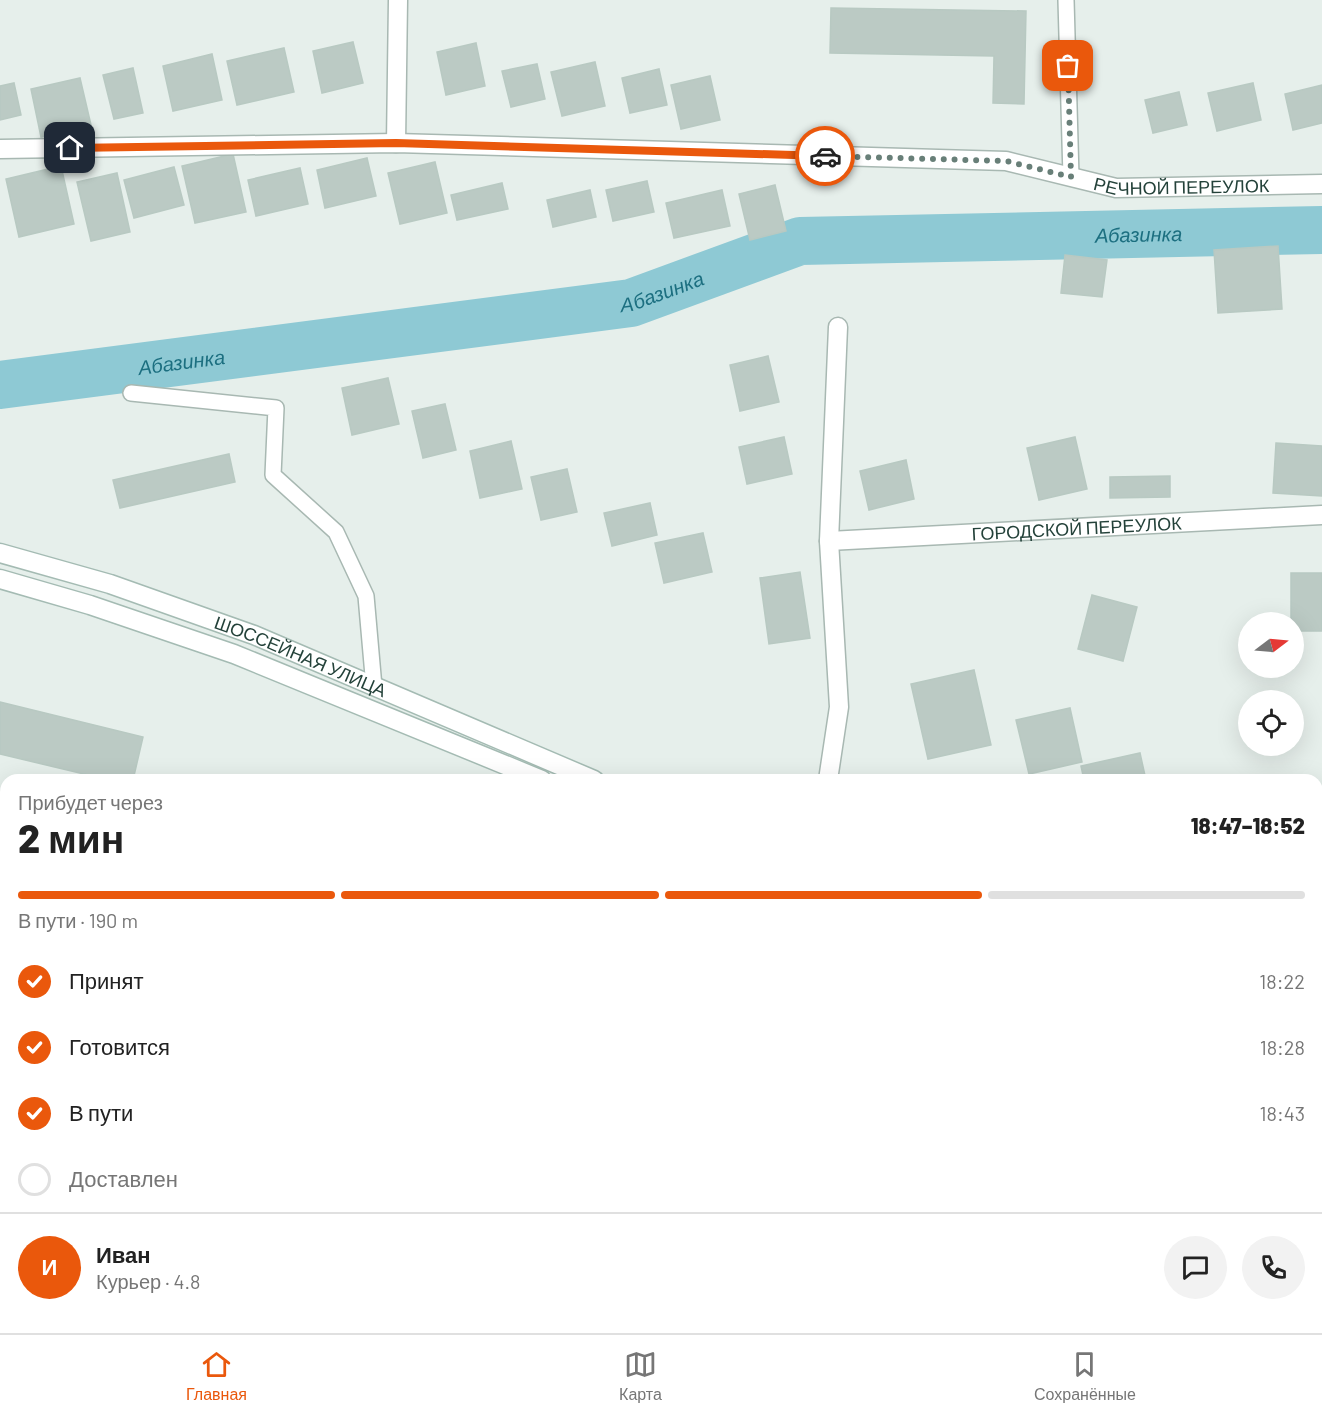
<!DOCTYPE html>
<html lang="ru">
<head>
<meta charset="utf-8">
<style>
  :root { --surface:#fff; --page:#f2f2f2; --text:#222; --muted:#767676; --line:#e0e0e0; --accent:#ea580c }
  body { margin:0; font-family:Barlow,sans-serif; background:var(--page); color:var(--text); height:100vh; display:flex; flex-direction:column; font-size:22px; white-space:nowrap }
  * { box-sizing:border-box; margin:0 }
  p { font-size:20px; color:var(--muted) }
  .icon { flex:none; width:33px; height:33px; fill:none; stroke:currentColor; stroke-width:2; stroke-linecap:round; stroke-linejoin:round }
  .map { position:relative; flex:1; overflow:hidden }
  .side { position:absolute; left:0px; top:774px; width:1323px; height:560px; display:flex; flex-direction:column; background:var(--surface); border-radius:18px 18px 0 0; box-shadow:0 6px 24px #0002 }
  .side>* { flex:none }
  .needle { width:39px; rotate:74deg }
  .fabs { position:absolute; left:1238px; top:612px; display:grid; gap:12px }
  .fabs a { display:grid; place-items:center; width:66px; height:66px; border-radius:50%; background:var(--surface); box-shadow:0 6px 24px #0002; font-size:30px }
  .pin { position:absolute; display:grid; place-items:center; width:51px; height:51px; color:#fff; margin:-26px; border-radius:12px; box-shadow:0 3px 9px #0006 }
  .courier { position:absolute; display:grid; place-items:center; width:60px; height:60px; margin:-30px; border:4px solid #ea580c; border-radius:50%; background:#fff; color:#222; box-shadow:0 2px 8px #0007 }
  .overview em { font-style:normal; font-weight:800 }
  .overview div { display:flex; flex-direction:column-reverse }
  .overview { display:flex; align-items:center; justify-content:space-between; height:102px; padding:0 18px }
  h1 { font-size:39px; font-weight:800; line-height:45px }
  .bar { display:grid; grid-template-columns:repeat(4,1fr); gap:9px 6px; align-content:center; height:72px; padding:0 18px }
  .bar i { height:8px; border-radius:4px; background:var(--line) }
  .bar .active { background:var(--accent) }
  .bar p { grid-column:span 4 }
  .line { display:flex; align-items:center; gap:15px; padding:0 18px; border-top:2px solid var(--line) }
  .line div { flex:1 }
  .round { display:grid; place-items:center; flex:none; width:63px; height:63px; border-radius:32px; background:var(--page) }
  ol { padding:0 18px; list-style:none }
  li { display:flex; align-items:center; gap:18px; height:66px }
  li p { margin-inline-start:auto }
  li .icon { padding:6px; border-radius:50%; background:var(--accent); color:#fff; stroke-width:4 }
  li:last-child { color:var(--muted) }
  li i { width:33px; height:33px; border:3px solid var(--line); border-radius:50% }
  .dock { display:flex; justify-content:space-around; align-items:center; height:84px; border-top:2px solid var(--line); background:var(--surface); font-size:16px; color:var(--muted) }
  .dock a { display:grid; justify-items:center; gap:3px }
  .dock .active { color:var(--accent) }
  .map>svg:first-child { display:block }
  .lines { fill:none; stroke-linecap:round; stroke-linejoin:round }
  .river { stroke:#8ec9d4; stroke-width:48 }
  .building { fill:#bbcac4; stroke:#b8c9c2; stroke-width:1.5 }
  .service-casing { stroke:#a8b8b2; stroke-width:18 }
  .minor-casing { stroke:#a8b8b2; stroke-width:21 }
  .secondary-casing { stroke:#a4bbb3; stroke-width:21 }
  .service { stroke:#fff; stroke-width:15 }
  .minor { stroke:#fff; stroke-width:18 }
  .secondary { stroke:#fff; stroke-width:18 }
  .done { stroke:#687f78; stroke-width:6; stroke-dasharray:0 10.8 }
  .route { stroke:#ea580c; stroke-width:8 }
  .labels { text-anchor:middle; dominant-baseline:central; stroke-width:4.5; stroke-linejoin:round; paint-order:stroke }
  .street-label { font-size:18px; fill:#24423a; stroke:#f7fbf9 }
  .water-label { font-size:20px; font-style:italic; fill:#1c6f80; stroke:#f7fbf9 }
</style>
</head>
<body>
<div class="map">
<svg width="1322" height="1333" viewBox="0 0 1322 1333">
  <rect width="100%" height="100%" fill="#e6efeb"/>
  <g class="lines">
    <path class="river" id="s1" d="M0 385 631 303 800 241 1322 230"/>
  </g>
  <path class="building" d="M831 8 1026 11 1024 104 993 103 994 56 830 53Z
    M353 42 363 83 322 93 313 51Z
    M476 43 485 86 446 95 437 52Z
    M284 48 294 92 237 105 227 61Z
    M212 54 222 100 173 111 163 66Z
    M595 62 605 106 562 116 551 72Z
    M537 64 545 99 511 107 502 71Z
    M133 68 143 113 114 119 103 75Z
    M659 69 667 105 630 113 622 78Z
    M710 76 720 120 681 129 671 85Z
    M80 78 91 125 41 137 31 89Z
    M14 83 21 115 0 120V86Z
    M1253 83 1261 120 1217 131 1208 93Z
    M1322 85V123L1293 130 1285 94Z
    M1179 92 1187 125 1153 133 1145 100Z
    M233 154 246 212 195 223 182 166Z
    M367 158 376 196 325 208 317 170Z
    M435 162 447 213 400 224 388 173Z
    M61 166 74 224 19 237 6 179Z
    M174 167 184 205 134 218 124 180Z
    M300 168 308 204 256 216 248 180Z
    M117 173 130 232 91 241 77 182Z
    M647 181 654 212 613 221 606 190Z
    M502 183 508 209 457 220 451 195Z
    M775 185 786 231 750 240 739 194Z
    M590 190 596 217 553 227 547 200Z
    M722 190 730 226 674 238 666 203Z
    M1278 246 1282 309 1218 313 1214 250Z
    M1065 255 1107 260 1102 297 1061 293Z
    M768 356 779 402 740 411 730 365Z
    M388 378 399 424 352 435 342 388Z
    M445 404 456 450 423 458 412 411Z
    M784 437 792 474 747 484 739 447Z
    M1075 437 1087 489 1039 500 1027 448Z
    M511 441 522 489 480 498 470 451Z
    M1276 443 1322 446V496L1273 493Z
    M229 454 235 482 120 508 113 480Z
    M906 460 914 499 869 510 860 471Z
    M567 469 577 512 541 520 531 477Z
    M1170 476V497L1110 498V477Z
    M650 503 657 535 612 546 604 513Z
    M703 533 712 572 664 583 655 543Z
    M800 572 810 638 769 644 760 578Z
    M1291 573H1322V631H1293V622H1291Z
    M1092 595 1137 607 1123 661 1078 649Z
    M974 670 991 745 928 759 911 684Z
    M0 702 143 737 133 780H109L0 754Z
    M1070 708 1082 762 1029 774 1016 720Z
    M1140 753 1146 780H1084L1081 766Z
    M6 801V964L0 912V802Z
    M1322 875V916L1317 914V888Z
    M1142 1328H1175L1174 1333H1141Z"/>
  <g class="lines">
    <defs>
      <path id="service" d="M1066 0 1071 177
        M131 393 276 408 273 475 336 532 366 596 374 687
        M649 1328 650 1333"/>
      <g id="minor">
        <path d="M396 143 398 0"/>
        <path id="s2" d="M0 149 396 143 1006 161 1116 188 1322 184"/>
        <path id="s3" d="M829 541 1322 515"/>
        <path d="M828 780 839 707 829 541 838 327"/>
      </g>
      <g id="secondary">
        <path id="s4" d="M0 553 110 584 254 635 594 780"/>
        <path d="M0 579 90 605 234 654 542 780"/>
        <path d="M1317 1106 1322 1109"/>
        <path d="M1317 1125 1322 1127"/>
      </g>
    </defs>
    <use href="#service" class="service-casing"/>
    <use href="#minor" class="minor-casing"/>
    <use href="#secondary" class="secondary-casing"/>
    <use href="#service" class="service"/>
    <use href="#minor" class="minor"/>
    <use href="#secondary" class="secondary"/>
  </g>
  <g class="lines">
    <path class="done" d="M825 156 1006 161 1071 177 1068 66"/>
    <path class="route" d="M70 148 396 143 825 156"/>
  </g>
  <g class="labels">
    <g class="street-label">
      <text stroke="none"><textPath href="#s2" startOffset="1185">РЕЧНОЙ ПЕРЕУЛОК</textPath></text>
      <text stroke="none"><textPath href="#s3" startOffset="248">ГОРОДСКОЙ ПЕРЕУЛОК</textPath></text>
      <text stroke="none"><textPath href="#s4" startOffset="318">ШОССЕЙНАЯ УЛИЦА</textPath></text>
    </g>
    <g class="water-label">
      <text stroke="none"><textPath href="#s1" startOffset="1155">Абазинка</textPath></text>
      <text stroke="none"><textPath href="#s1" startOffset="669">Абазинка</textPath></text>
      <text stroke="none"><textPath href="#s1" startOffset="183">Абазинка</textPath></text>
    </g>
  </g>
</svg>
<div class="fabs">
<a><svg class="needle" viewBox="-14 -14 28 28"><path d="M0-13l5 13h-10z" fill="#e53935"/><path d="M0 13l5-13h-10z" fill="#767676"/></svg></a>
<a><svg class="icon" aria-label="locate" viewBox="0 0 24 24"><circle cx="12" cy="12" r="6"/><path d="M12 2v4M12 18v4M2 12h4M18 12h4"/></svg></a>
</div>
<div class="pin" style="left:1068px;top:66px;background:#ea580c"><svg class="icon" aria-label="bag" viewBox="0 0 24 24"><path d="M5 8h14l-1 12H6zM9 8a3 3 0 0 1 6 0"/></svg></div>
<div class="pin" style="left:70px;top:148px;background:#1f2937"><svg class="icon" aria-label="home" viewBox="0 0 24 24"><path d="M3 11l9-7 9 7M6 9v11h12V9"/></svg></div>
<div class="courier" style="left:825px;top:156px"><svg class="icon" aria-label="car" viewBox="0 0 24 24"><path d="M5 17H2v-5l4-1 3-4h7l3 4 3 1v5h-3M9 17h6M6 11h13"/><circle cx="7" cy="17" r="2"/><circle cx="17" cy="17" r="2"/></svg></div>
<section class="side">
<div class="overview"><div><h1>2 мин</h1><p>Прибудет через</p></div><em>18:47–18:52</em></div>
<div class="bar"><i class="active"></i><i class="active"></i><i class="active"></i><i></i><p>В пути · 190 m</p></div>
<ol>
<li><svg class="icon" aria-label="check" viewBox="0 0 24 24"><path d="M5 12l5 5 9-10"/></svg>Принят<p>18:22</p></li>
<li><svg class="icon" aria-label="check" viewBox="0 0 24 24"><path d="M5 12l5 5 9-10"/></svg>Готовится<p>18:28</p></li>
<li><svg class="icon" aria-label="check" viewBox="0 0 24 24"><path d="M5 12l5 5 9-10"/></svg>В пути<p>18:43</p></li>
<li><i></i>Доставлен</li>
</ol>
<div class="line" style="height:108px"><b class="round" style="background:var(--accent);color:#fff">И</b><div><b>Иван</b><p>Курьер · 4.8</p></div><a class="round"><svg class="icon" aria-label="chat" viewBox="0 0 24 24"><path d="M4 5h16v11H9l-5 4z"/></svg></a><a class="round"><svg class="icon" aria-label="phone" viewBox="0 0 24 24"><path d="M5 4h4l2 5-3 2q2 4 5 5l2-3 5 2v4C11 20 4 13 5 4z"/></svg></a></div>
</section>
</div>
<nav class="dock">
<a class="active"><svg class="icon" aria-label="home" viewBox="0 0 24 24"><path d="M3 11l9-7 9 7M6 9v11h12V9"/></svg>Главная</a>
<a><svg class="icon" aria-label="map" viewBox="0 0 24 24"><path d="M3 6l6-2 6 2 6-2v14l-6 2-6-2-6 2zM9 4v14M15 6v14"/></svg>Карта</a>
<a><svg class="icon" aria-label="saved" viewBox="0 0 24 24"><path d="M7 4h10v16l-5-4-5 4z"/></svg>Сохранённые</a>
</nav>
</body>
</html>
